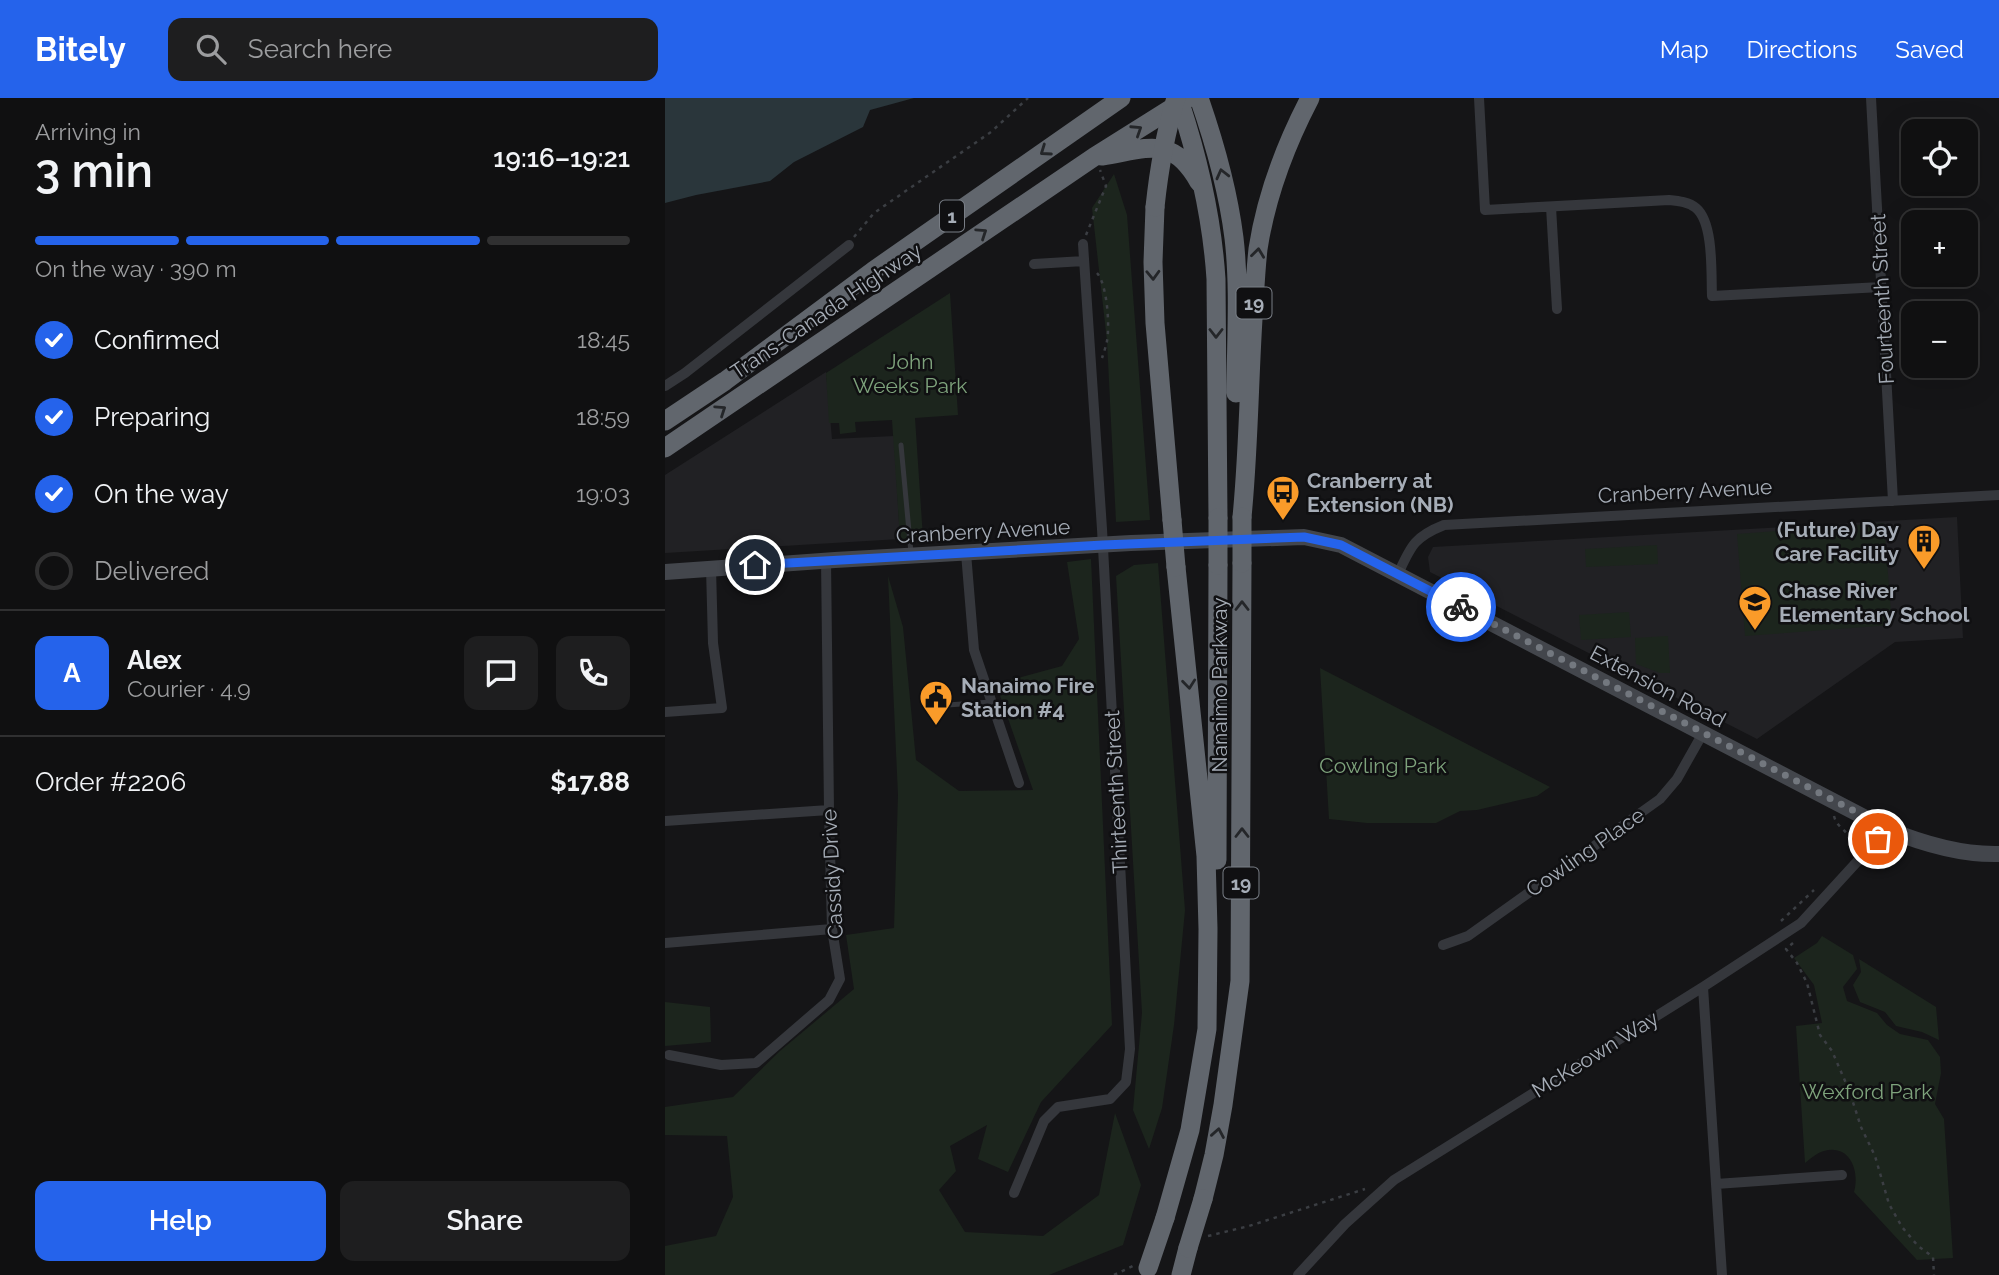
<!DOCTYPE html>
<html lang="en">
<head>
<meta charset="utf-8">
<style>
  :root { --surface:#101011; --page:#1e1e1f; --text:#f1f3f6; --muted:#9c9d9f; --line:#303031; --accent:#2563eb }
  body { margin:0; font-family:Raleway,sans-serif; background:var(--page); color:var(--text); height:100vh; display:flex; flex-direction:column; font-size:26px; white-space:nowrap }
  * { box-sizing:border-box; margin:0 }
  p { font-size:23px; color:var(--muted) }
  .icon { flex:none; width:38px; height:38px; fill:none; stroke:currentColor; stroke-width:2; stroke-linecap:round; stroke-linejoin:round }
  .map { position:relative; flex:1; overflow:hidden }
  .panel { display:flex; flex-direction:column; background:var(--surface); width:665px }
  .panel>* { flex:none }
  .controls { position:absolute; left:1236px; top:21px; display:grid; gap:14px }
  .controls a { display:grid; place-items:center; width:77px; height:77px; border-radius:14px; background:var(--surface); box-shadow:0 7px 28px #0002,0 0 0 2px var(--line); font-size:35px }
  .pin { position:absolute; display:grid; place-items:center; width:60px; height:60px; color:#fff; margin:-30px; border:4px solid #fff; border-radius:50%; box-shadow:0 2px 7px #0007 }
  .courier { position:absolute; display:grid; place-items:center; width:70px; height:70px; margin:-35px; border:5px solid #2563eb; border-radius:50%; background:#fff; color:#222; box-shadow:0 2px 9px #0007 }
  .summary em { font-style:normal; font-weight:600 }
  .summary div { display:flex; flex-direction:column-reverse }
  .summary { display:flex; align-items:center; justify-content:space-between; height:119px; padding:0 35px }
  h1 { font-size:46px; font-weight:600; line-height:52px }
  .bar { display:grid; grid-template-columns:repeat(4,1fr); gap:10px 7px; align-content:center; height:84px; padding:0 35px }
  .bar i { height:9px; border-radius:5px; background:var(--line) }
  .bar .current { background:var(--accent) }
  .bar p { grid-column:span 4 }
  .line { display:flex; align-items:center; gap:18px; padding:0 35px; border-top:2px solid var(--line) }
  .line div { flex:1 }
  .round { display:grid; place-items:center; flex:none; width:74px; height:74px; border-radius:14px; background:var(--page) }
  ol { padding:0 35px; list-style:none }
  li { display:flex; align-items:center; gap:21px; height:77px }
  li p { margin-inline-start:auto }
  li .icon { padding:7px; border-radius:50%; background:var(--accent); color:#fff; stroke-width:4 }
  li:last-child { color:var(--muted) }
  li i { width:38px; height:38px; border:4px solid var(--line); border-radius:50% }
  .primary-button { display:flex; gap:14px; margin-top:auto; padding:14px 35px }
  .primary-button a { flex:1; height:80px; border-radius:14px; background:var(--accent); color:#fff; font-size:28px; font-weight:600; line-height:80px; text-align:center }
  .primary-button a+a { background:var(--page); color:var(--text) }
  header { display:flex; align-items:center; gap:42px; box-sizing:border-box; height:98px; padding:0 35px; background:var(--accent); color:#fff }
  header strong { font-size:33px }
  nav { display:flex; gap:38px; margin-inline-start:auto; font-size:24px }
  .search { width:490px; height:63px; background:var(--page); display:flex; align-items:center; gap:18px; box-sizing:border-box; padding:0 24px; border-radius:14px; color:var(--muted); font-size:26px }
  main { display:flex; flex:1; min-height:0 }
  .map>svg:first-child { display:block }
  .built { fill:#212124 }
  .green { fill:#1c251d }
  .water { fill:#2a363b }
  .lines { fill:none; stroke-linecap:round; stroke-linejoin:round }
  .path { stroke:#3b3e43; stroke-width:2.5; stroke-dasharray:3.5 5; stroke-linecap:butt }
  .lane { stroke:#35373c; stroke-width:5 }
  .street { stroke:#35373c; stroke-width:10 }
  .secondary { stroke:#43464c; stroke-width:16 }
  .highway { stroke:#61666d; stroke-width:19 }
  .highway-bridge { stroke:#61666d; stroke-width:19 }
  .oneway { stroke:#242629 }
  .done { stroke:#73787f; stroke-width:7; stroke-dasharray:0 12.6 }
  .route { stroke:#2563eb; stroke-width:9 }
  .labels { text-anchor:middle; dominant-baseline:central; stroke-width:5; stroke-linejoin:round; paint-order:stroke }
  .shield { fill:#101012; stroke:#797e86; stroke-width:2 }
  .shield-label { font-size:19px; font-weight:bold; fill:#a6adb7 }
  .street-label { font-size:21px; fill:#a6adb7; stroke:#101012 }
  .park-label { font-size:21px; fill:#7ea37c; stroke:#101012 }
  .poi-label { font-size:21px; font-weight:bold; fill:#a6adb7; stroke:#101012; text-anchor:start }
</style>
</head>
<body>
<header>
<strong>Bitely</strong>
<div class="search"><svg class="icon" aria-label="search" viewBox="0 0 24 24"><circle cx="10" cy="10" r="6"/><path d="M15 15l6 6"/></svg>Search here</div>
<nav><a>Map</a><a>Directions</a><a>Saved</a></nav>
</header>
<main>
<section class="panel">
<div class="summary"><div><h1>3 min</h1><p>Arriving in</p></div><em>19:16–19:21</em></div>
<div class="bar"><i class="current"></i><i class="current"></i><i class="current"></i><i></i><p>On the way · 390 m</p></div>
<ol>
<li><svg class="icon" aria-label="check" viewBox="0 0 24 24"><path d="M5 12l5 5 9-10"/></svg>Confirmed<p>18:45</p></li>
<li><svg class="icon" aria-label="check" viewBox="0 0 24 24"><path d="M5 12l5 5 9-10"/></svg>Preparing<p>18:59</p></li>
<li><svg class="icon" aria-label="check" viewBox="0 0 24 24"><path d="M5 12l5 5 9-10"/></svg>On the way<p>19:03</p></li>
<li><i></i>Delivered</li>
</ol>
<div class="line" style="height:126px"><b class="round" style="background:var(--accent);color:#fff">A</b><div><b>Alex</b><p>Courier · 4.9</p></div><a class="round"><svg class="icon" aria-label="chat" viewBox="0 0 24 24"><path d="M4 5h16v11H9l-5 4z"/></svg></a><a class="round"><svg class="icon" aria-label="phone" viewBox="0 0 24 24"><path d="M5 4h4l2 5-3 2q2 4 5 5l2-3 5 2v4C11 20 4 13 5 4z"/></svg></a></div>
<div class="line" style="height:91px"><div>Order #2206</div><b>$17.88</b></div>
<div class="primary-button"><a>Help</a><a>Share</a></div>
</section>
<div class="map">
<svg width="1334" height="1177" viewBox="0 0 1334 1177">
  <rect width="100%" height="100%" fill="#151517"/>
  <path class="built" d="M161 274 167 341 229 338 235 441 0 455V377Z
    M1292 419 1298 540 1230 544 1092 641 765 474 763 459 768 449Z"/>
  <path class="green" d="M449 76 462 117 485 422 451 424 442 243 427 110Z
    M285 195 293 317 250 320 258 440 235 441 227 322 190 324 191 334 175 336 174 325H164L161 275Z
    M1219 425 1227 527 1080 538 1072 436Z
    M992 447 993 466 921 469 920 451Z
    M426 461 447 927 376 1004 343 1074 313 1061 322 1027 285 1048 291 1073 274 1092 300 1134 378 1138 434 1097 450 1015 476 1087 458 1147 384 1177H0V1148L51 1138 68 1099 62 1038 0 1037V1009L68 999 115 953 189 891 181 837 229 830 233 697 223 478 238 529 251 662 294 693 368 692 331 586 397 568 414 541 402 464Z
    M493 465 520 812 509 927 497 1010 484 1051 468 1012 477 915 451 478 469 467Z
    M964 514 966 539 916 542 914 517Z
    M1003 538 1005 575H995L971 566 970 540Z
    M655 570 885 689 872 698 812 712 795 713 771 725H702L664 721Z
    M1157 838 1188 857 1192 871 1178 889 1182 903 1212 915 1222 927 1235 936 1263 942 1275 959 1276 975 1270 1006 1279 1021 1288 1160 1252 1162 1189 1094C1195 1073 1185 1046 1159 1053 1153 1054 1145 1061 1140 1065L1131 928 1157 925 1149 887 1129 860 1152 845Z
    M1194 861 1271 909 1274 942 1257 934 1231 928 1220 914 1195 904 1188 887 1196 874Z
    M0 904 45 909 46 944 0 948Z"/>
  <path class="water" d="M0 0H249L205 12 198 29 129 64 105 83 31 97 0 105Z"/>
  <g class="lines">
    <path class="path" d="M421 137 441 88 435 72
      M189 139 209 115 326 34 363 0
      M432 175C442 186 445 227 442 243 441 248 439 254 437 260
      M1169 718C1173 734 1188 730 1185 754
      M1116 823 1149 792
      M1128 845 1121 851 1132 865 1142 885 1155 937 1167 953 1184 992 1196 1029 1210 1058 1224 1106 1237 1129 1253 1148 1268 1159 1269 1177
      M543 1138 584 1128 700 1091
      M449 1177 468 1168"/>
    <path class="lane" d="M236 347 246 455
      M282 607 326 604"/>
    <path class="street" d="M814 0 820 112 1004 102C1014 103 1024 104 1031 110 1049 125 1046 176 1047 198L1216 189
      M1206 0 1228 403
      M886 109 892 211
      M369 166 419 163
      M0 288 20 275 184 147
      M301 455 309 552 354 685
      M733 476C746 448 749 439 779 427L1334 397
      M0 614 57 610 48 545 46 470
      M0 723 164 712
      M0 845 167 831
      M778 847 803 838 995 701 1012 681 1038 635
      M1038 889 1057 1177
      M4 957 56 967 91 965 164 902 175 881 167 831 164 712 161 462
      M1051 1086 1177 1077
      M349 1095 379 1023 393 1009 445 1001 461 984 465 951 437 431 418 146
      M633 1177 680 1126 729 1082 1038 889 1136 825 1222 731"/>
    <path class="secondary" d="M0 474 170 462 466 445 639 439 676 447 1222 731C1256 745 1297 757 1334 756"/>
    <path class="highway" d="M534 0C550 46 563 92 569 140 575 191 571 244 571 295
      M515 5C534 63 547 119 551 181L553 420
      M437 58C482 51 507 36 534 84
      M490 109 488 164 490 225 507 422
      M0 323 60 283 208 173 456 0
      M0 350 429 59 523 0
      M577 419C584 348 584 276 589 205 590 187 591 169 593 151 601 99 621 46 645 0
      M552 762 553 467
      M538 1101 549 1057 558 1007 575 883 577 465
      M500 1120 525 1032 542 931 543 831 541 758 511 469
      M516 1177 523 1150"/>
    <path class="highway-bridge" d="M490 109C494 71 500 36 511 0
      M577 419V465
      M553 420V467
      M507 422 511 469
      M523 1150 538 1101
      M483 1170 500 1120"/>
  </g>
  <defs><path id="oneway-chevron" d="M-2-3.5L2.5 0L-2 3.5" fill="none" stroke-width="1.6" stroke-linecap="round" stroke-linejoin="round" transform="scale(1.75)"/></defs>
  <g class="oneway">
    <use href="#oneway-chevron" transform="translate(472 32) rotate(-33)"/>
    <use href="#oneway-chevron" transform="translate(380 53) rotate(145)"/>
    <use href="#oneway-chevron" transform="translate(557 76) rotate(-104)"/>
    <use href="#oneway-chevron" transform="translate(317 135) rotate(-34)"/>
    <use href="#oneway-chevron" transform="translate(593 155) rotate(-83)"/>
    <use href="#oneway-chevron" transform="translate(488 177) rotate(88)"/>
    <use href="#oneway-chevron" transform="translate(551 235) rotate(90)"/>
    <use href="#oneway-chevron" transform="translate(56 312) rotate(-34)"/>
    <use href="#oneway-chevron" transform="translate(577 508) rotate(-90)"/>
    <use href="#oneway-chevron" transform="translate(524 586) rotate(84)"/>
    <use href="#oneway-chevron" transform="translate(577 735) rotate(-90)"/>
    <use href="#oneway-chevron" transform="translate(553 1035) rotate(-80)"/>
  </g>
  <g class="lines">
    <path class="done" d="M796 509 1222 730 1213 741"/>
    <path class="route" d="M90 467 438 447 639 439 676 447 796 509"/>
  </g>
  <defs>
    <symbol id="bus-pin" viewBox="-11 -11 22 30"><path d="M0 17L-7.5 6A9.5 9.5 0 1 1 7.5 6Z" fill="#fa9b29" stroke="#101012"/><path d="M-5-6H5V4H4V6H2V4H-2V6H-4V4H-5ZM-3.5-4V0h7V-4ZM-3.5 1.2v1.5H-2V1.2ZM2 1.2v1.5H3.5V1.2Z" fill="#111"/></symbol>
    <symbol id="building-pin" viewBox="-11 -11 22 30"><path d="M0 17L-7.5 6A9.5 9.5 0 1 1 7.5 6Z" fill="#fa9b29" stroke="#101012"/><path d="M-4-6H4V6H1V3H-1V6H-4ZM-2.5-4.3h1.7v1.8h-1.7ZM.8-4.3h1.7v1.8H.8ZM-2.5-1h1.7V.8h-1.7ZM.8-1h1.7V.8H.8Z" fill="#111"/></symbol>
    <symbol id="school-pin" viewBox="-11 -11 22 30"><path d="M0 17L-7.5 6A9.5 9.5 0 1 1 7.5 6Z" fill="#fa9b29" stroke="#101012"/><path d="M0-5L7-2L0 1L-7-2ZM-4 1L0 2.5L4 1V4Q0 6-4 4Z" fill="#111"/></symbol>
    <symbol id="civic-pin" viewBox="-11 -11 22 30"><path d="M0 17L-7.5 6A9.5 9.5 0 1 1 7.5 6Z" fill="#fa9b29" stroke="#101012"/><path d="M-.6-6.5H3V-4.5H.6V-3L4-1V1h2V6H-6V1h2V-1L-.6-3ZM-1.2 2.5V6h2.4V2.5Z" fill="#111"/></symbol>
  </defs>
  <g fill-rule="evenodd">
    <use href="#bus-pin" x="599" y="375" width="38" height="52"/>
    <use href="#building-pin" x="1240" y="424" width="38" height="52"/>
    <use href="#school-pin" x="1071" y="485" width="38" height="52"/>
    <use href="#civic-pin" x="252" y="580" width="38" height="52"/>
  </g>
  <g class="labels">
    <g class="shield">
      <rect x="275" y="102.5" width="24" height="31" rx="5"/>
      <rect x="571.5" y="189.5" width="35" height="31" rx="5"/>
      <rect x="558.5" y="769.5" width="35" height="31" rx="5"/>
    </g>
    <g class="shield-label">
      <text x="287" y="118">1</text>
      <text x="589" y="205">19</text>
      <text x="576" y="785">19</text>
    </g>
    <g class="street-label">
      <text transform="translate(1217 201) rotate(-93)">Fourteenth Street</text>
      <text transform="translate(161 213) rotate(-34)">Trans-Canada Highway</text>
      <text transform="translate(1020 393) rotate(-3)">Cranberry Avenue</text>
      <text transform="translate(318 433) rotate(-3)">Cranberry Avenue</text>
      <text transform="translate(554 587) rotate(-90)">Nanaimo Parkway</text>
      <text transform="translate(993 588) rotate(28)">Extension Road</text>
      <text transform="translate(451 694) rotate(-93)">Thirteenth Street</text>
      <text transform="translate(920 754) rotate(-35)">Cowling Place</text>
      <text transform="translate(167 776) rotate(-93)">Cassidy Drive</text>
      <text transform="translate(930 956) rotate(-32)">McKeown Way</text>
    </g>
    <g class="park-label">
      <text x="245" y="263">John<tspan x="245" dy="24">Weeks Park</tspan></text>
      <text x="718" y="667">Cowling Park</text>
      <text x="1202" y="993">Wexford Park</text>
    </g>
    <g class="poi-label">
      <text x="642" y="382">Cranberry at<tspan x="642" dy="24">Extension (NB)</tspan></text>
      <text x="1234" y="431" text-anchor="end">(Future) Day<tspan x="1234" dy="24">Care Facility</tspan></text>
      <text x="1114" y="492">Chase River<tspan x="1114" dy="24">Elementary School</tspan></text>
      <text x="296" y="587">Nanaimo Fire<tspan x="296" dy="24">Station #4</tspan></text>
    </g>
  </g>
</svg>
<div class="controls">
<a><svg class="icon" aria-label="locate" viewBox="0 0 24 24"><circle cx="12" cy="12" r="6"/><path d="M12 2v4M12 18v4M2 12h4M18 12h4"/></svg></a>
<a>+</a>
<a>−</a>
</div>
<div class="pin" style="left:1213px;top:741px;background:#ea580c"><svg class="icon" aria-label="bag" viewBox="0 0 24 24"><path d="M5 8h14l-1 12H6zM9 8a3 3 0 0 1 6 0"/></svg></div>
<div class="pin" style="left:90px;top:467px;background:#1f2937"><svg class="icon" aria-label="home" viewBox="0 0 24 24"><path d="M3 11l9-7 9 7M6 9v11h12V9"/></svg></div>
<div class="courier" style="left:796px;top:509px"><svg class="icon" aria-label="bike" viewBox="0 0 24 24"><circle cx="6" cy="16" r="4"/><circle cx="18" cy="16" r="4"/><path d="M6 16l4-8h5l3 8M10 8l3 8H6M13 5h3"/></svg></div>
</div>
</main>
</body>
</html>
